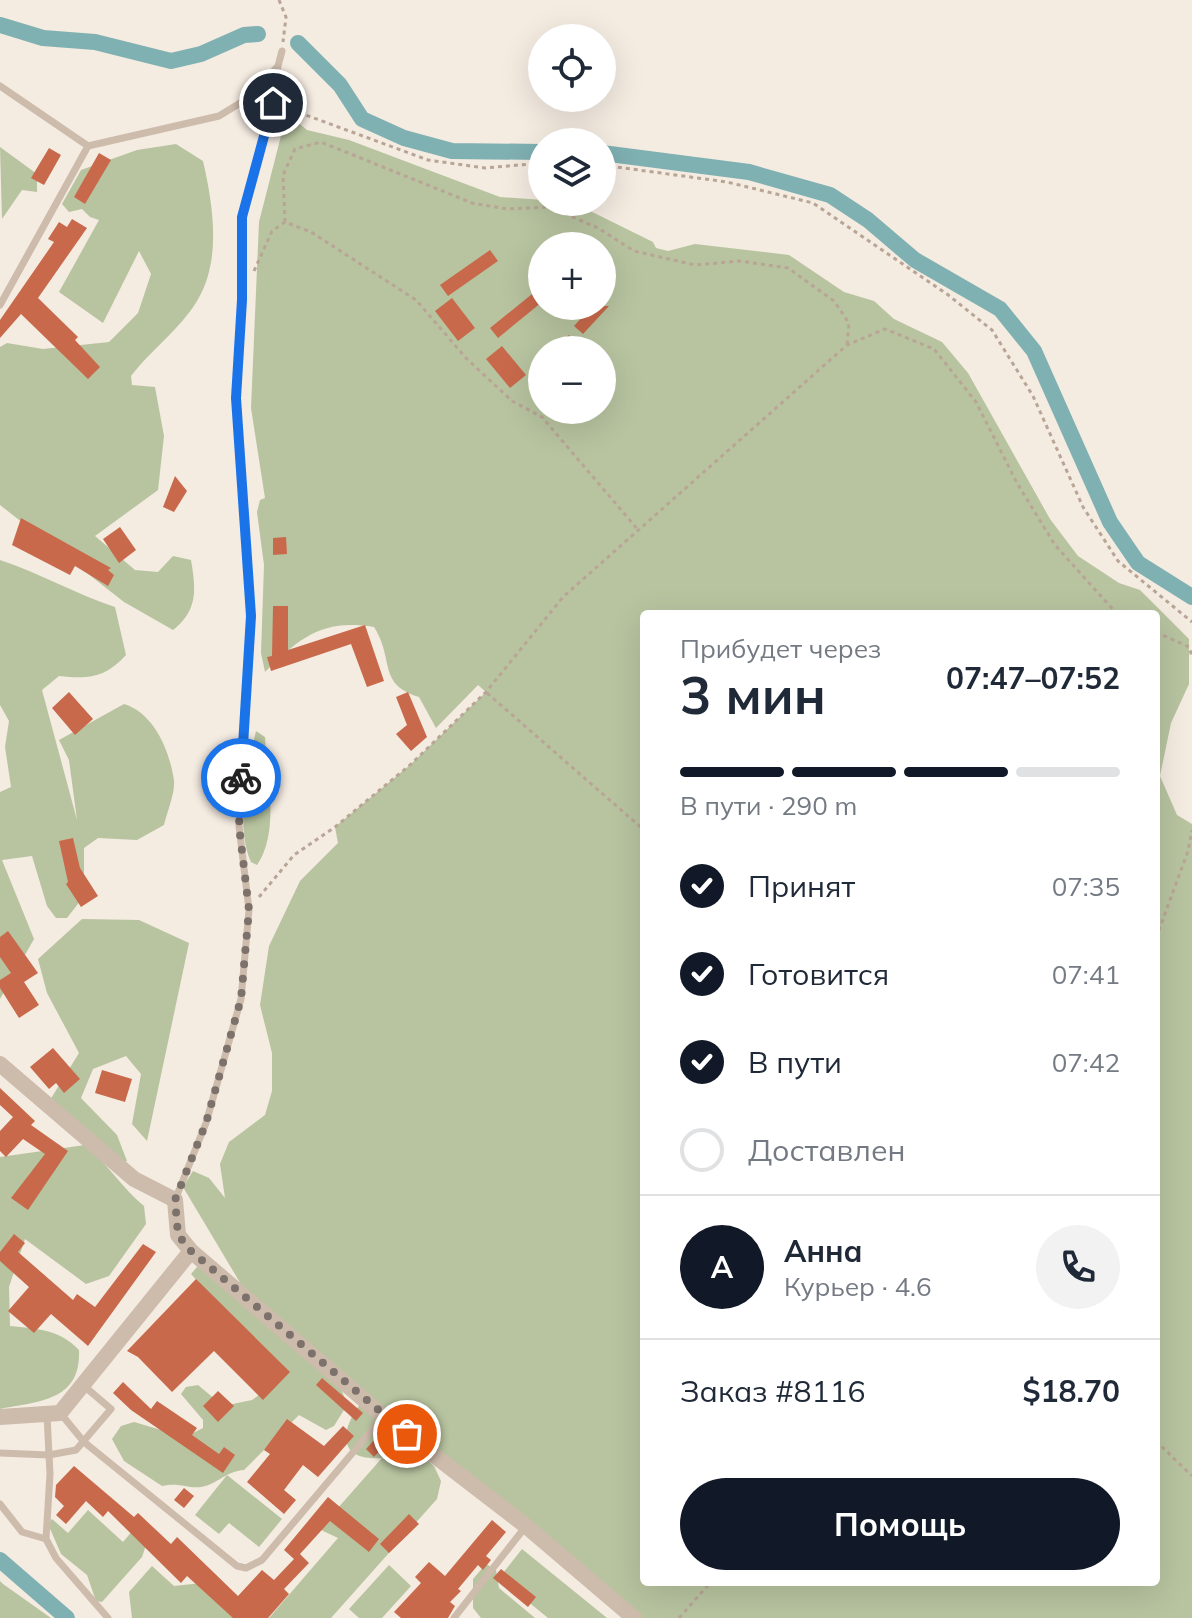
<!DOCTYPE html>
<html lang="ru">
<head>
<meta charset="utf-8">
<style>
  :root { --surface:#fff; --page:#f2f2f3; --text:#1f2937; --muted:#747a83; --line:#e0e1e3; --accent:#111827 }
  body { margin:0; font-family:Mulish,sans-serif; background:var(--page); color:var(--text); height:100vh; display:flex; flex-direction:column; font-size:30px; white-space:nowrap }
  * { box-sizing:border-box; margin:0 }
  p { font-size:26px; color:var(--muted) }
  .icon { flex:none; width:44px; height:44px; fill:none; stroke:currentColor; stroke-width:2; stroke-linecap:round; stroke-linejoin:round }
  .map { position:relative; flex:1; overflow:hidden }
  .details { position:absolute; left:640px; top:610px; width:520px; height:976px; display:flex; flex-direction:column; background:var(--surface); border-radius:8px; box-shadow:0 8px 32px #0002 }
  .details>* { flex:none }
  .tools { position:absolute; left:528px; top:24px; display:grid; gap:16px }
  .tools a { display:grid; place-items:center; width:88px; height:88px; border-radius:50%; background:var(--surface); box-shadow:0 8px 32px #0002; font-size:40px }
  .pin { position:absolute; display:grid; place-items:center; width:68px; height:68px; color:#fff; margin:-34px; border:4px solid #fff; border-radius:50%; box-shadow:0 2px 8px #0007 }
  .courier { position:absolute; display:grid; place-items:center; width:80px; height:80px; margin:-40px; border:6px solid #1a73e8; border-radius:50%; background:#fff; color:#222; box-shadow:0 2px 10px #0007 }
  .headline em { font-style:normal; font-weight:700 }
  .headline div { display:flex; flex-direction:column-reverse }
  .headline { display:flex; align-items:center; justify-content:space-between; height:136px; padding:0 40px }
  h1 { font-size:52px; font-weight:700; line-height:60px }
  .bar { display:grid; grid-template-columns:repeat(4,1fr); gap:12px 8px; align-content:center; height:96px; padding:0 40px }
  .bar i { height:10px; border-radius:6px; background:var(--line) }
  .bar .selected { background:var(--accent) }
  .bar p { grid-column:span 4 }
  .line { display:flex; align-items:center; gap:20px; padding:0 40px; border-top:2px solid var(--line) }
  .line div { flex:1 }
  .round { display:grid; place-items:center; flex:none; width:84px; height:84px; border-radius:42px; background:var(--page) }
  ol { padding:0 40px; list-style:none }
  li { display:flex; align-items:center; gap:24px; height:88px }
  li p { margin-inline-start:auto }
  li .icon { padding:8px; border-radius:50%; background:var(--accent); color:#fff; stroke-width:4 }
  li:last-child { color:var(--muted) }
  li i { width:44px; height:44px; border:4px solid var(--line); border-radius:50% }
  .primary-button { display:flex; gap:16px; margin-top:auto; padding:16px 40px }
  .primary-button a { flex:1; height:92px; border-radius:48px; background:var(--accent); color:#fff; font-size:32px; font-weight:700; line-height:92px; text-align:center }
  .map>svg:first-child { display:block }
  .green { fill:#b8c4a0; fill-rule:evenodd }
  .lines { fill:none; stroke-linecap:round; stroke-linejoin:round }
  .canal { stroke:#7fb0b2; stroke-width:16 }
  .building { fill:#c8694b }
  .path { stroke:#b9a596; stroke-width:3; stroke-dasharray:4 4; stroke-linecap:butt }
  .service { stroke:#cdbbac; stroke-width:7 }
  .tertiary { stroke:#cdbbac; stroke-width:16 }
  .done { stroke:#7c716b; stroke-width:8; stroke-dasharray:0 14.4 }
  .route { stroke:#1a73e8; stroke-width:10 }
</style>
</head>
<body>
<div class="map">
<svg width="1192" height="1618" viewBox="0 0 1192 1618">
  <rect width="100%" height="100%" fill="#f4ebe1"/>
  <path class="green" d="M296 121 307 130 349 140 500 197 572 202 653 242 656 248 668 251 695 244 789 255 844 292 874 301 894 319 942 342 968 373 1050 519 1078 556 1119 583 1140 590 1189 639V684L1171 723 1160 776 1177 815 1192 824V1618H623L245 1291 183 1187 193 1171 209 1178 225 1198 220 1164 229 1142 265 1115 272 1091V1053L260 1005 269 946 300 881 338 843 335 827 410 765 486 692 478 685 436 728 419 697C377 684 395 660 374 627 322 619 301 637 265 672L261 653 264 565 257 512 260 500 265 498 251 408 259 222 284 124ZM542 246H602V306H542ZM542 350H602V410H542ZM644 614H1156V1582H644Z
    M176 144 203 161C213 205 222 260 197 301 180 329 151 350 131 376L132 385 155 387 164 436 158 490 95 536 135 570 158 572 173 556 191 560C196 590 198 610 173 630L124 602 0 505V347L7 343 43 349 109 342 138 313 151 274 139 251 103 323 59 292 99 220 90 217 82 209 69 212 62 204 81 170 137 150Z
    M0 147 37 174V192L22 190 2 219Z
    M0 560C40 573 75 594 115 607L126 655C105 678 89 679 59 676L42 690 77 820 69 760 59 740 124 704C154 713 170 751 174 781 175 794 167 812 164 825L137 840 98 838 84 848V896L67 918H56L47 906 32 856 2 860 34 939 0 999V792L11 787 5 747 9 721 0 705Z
    M256 731 265 737C267 774 280 832 257 865L251 862C235 826 247 769 256 731Z
    M82 919 139 920 189 943 147 1141 132 1124 141 1074 126 1056 93 1069 81 1098 117 1135 127 1161 118 1166 50 1100 79 1053 47 993 38 959Z
    M85 1145C107 1163 122 1188 144 1206L146 1224 109 1276 86 1284 25 1239 9 1287 10 1326C38 1329 59 1329 79 1350 81 1401 40 1401 0 1409V1157Z
    M206 1266 340 1385 347 1405 334 1426 326 1430 299 1415 244 1470C226 1471 218 1484 201 1487 188 1489 180 1482 162 1486L124 1461 112 1439 121 1426 134 1422 185 1437 203 1428V1420L181 1394 186 1387 198 1385 223 1406 252 1400 285 1377 191 1274 197 1267Z
    M361 1403 434 1466 441 1481 437 1499 331 1618H269L338 1538 321 1530 322 1526 382 1458C339 1461 338 1433 361 1403Z
    M227 1475 282 1519 259 1547 229 1523 219 1534 195 1515Z
    M88 1510 123 1542 134 1529 147 1542 142 1557 102 1602 96 1601 87 1575 61 1554 48 1524 52 1519 68 1533Z
    M522 1549 607 1618H548L499 1578Z
    M486 1564 496 1570 499 1588 535 1618H481L473 1608V1579Z
    M389 1565 411 1586 382 1618H359L349 1609Z
    M152 1566 174 1586 202 1583 247 1618H132L129 1592Z
    M0 1581 3 1584 51 1618H0Z"/>
  <g class="lines">
    <path class="canal" d="M0 25 43 38 95 42 171 61 201 54 244 35 258 34
      M298 43 340 85 362 119 404 138 452 151 542 152
      M602 153 749 172 830 195 868 220 915 260 1000 309 1034 351 1110 522 1138 563 1192 597
      M0 1560 67 1618"/>
  </g>
  <path class="building" d="M49 148 61 155 44 185 31 178Z
    M99 153 111 160 85 204 74 197Z
    M72 219 87 228 38 298 78 337 75 340 100 367 88 379 21 314 0 338V320L54 242 48 239 59 222 67 227Z
    M490 250 498 261 448 296 440 285Z
    M542 286V302L498 338 490 328Z
    M452 298 475 328 458 341 435 311Z
    M592 306H609L583 334 574 326Z
    M569 335 584 350H553Z
    M502 346 526 375 510 388 486 359Z
    M175 476 187 491 174 512 163 507Z
    M21 518 111 568 108 570 114 575 108 586 75 566 70 575 12 545Z
    M120 527 136 550 119 563 103 539Z
    M286 537 287 554 273 555V538Z
    M273 606H288V650L365 625 384 681 367 687 351 644 271 671 267 657 272 656Z
    M69 692 93 719 75 735 52 708Z
    M408 692 427 737 411 751 396 734 407 725 396 697Z
    M73 838 80 868 98 896 81 907 66 884 68 882 59 841Z
    M8 931 38 973 24 982 39 1005 19 1018 0 988V980L11 973 0 957V937Z
    M53 1048 80 1079 64 1093 56 1083 49 1089 30 1067Z
    M102 1070 132 1079 125 1102 95 1093Z
    M0 1088 35 1121 31 1125 68 1151 28 1210 11 1198 45 1154 23 1139 6 1157 0 1151V1131L13 1117 0 1105Z
    M14 1234 25 1243 18 1252 73 1300 77 1294 95 1307 143 1244 156 1252 88 1346 51 1314 34 1333 8 1311 29 1287 0 1261V1252Z
    M196 1279 290 1372 263 1400 214 1351 172 1392 138 1357 127 1351Z
    M322 1378 363 1413 356 1421 316 1385Z
    M123 1382 151 1409 157 1401 197 1428 192 1435 219 1454 224 1447 235 1455 223 1473 131 1410 113 1393Z
    M218 1391 234 1406 218 1422 203 1406Z
    M287 1419 324 1446 343 1426 354 1436 318 1477 303 1465 284 1490 296 1500 284 1514 247 1482 270 1454 264 1450Z
    M383 1430 392 1437 374 1457 366 1449Z
    M74 1466 134 1517 138 1513 171 1544 177 1537 238 1596 262 1570 274 1580 294 1559 284 1550 328 1497 379 1539 369 1552 330 1521 300 1554 309 1563 284 1589 289 1594 268 1618H233L187 1576 181 1583 108 1511 103 1517 86 1501 66 1524 56 1515 64 1506 55 1497 56 1485Z
    M184 1488 194 1496 184 1508 174 1500Z
    M409 1514 419 1524 389 1553 380 1544Z
    M492 1520 506 1532 486 1556 491 1560 483 1570 478 1565 458 1589 461 1591 450 1602 455 1606 448 1618H401L394 1612 421 1583 415 1577 429 1562 445 1576Z
    M501 1569 536 1597 528 1607 493 1578Z"/>
  <g class="lines">
    <path class="path" d="M279 0 286 17 283 42
      M284 107 428 160 485 168 542 163
      M602 165 727 182 813 203 947 294 992 330 1033 396 1083 507 1118 561 1192 622
      M285 222 283 175 295 149 321 142 472 203 507 209 550 207 598 228 634 251 695 265 740 261 788 268 834 301 849 323 847 345
      M254 271 272 231 285 222 311 232 416 300 466 358 512 401 542 417 639 531
      M1156 632 1189 647 1192 656
      M487 693 644 830
      M259 897 294 855 335 827 410 765 486 692 563 597 847 345 885 329 934 349 976 402 1017 483 1055 545 1117 614
      M1156 938 1188 851 1192 830
      M1156 1441 1192 1476
      M679 1618 711 1582"/>
    <path class="service" d="M278 66 282 51
      M0 86 88 146 0 305
      M88 146 219 116 250 97 278 66 273 103 242 217V300L236 398 251 616 239 826 249 910 241 999 206 1123 175 1200
      M61 1414 84 1442 237 1566 246 1568 262 1560 382 1418
      M47 1416 50 1474 46 1539 56 1558 108 1618
      M0 1453 49 1455 76 1450 111 1409 84 1386
      M0 1504 22 1532 46 1539
      M454 1618 526 1526"/>
    <path class="tertiary" d="M0 1064 134 1179 175 1200 178 1235 191 1251 383 1416 526 1526 634 1618
      M0 1417 60 1413 191 1251"/>
  </g>
  <g class="lines">
    <path class="done" d="M241 778 239 826 249 910 241 999 206 1123 175 1200 178 1235 191 1251 407 1434"/>
    <path class="route" d="M241 778 251 616 236 398 242 300V217L273 103"/>
  </g>
</svg>
<div class="tools">
<a><svg class="icon" aria-label="locate" viewBox="0 0 24 24"><circle cx="12" cy="12" r="6"/><path d="M12 2v4M12 18v4M2 12h4M18 12h4"/></svg></a>
<a><svg class="icon" aria-label="layers" viewBox="0 0 24 24"><path d="M12 4l9 5-9 5-9-5zM3 14l9 5 9-5"/></svg></a>
<a>+</a>
<a>−</a>
</div>
<div class="pin" style="left:407px;top:1434px;background:#ea580c"><svg class="icon" aria-label="bag" viewBox="0 0 24 24"><path d="M5 8h14l-1 12H6zM9 8a3 3 0 0 1 6 0"/></svg></div>
<div class="pin" style="left:273px;top:103px;background:#1f2937"><svg class="icon" aria-label="home" viewBox="0 0 24 24"><path d="M3 11l9-7 9 7M6 9v11h12V9"/></svg></div>
<div class="courier" style="left:241px;top:778px"><svg class="icon" aria-label="bike" viewBox="0 0 24 24"><circle cx="6" cy="16" r="4"/><circle cx="18" cy="16" r="4"/><path d="M6 16l4-8h5l3 8M10 8l3 8H6M13 5h3"/></svg></div>
<section class="details">
<div class="headline"><div><h1>3 мин</h1><p>Прибудет через</p></div><em>07:47–07:52</em></div>
<div class="bar"><i class="selected"></i><i class="selected"></i><i class="selected"></i><i></i><p>В пути · 290 m</p></div>
<ol>
<li><svg class="icon" aria-label="check" viewBox="0 0 24 24"><path d="M5 12l5 5 9-10"/></svg>Принят<p>07:35</p></li>
<li><svg class="icon" aria-label="check" viewBox="0 0 24 24"><path d="M5 12l5 5 9-10"/></svg>Готовится<p>07:41</p></li>
<li><svg class="icon" aria-label="check" viewBox="0 0 24 24"><path d="M5 12l5 5 9-10"/></svg>В пути<p>07:42</p></li>
<li><i></i>Доставлен</li>
</ol>
<div class="line" style="height:144px"><b class="round" style="background:var(--accent);color:#fff">А</b><div><b>Анна</b><p>Курьер · 4.6</p></div><a class="round"><svg class="icon" aria-label="phone" viewBox="0 0 24 24"><path d="M5 4h4l2 5-3 2q2 4 5 5l2-3 5 2v4C11 20 4 13 5 4z"/></svg></a></div>
<div class="line" style="height:104px"><div>Заказ #8116</div><b>$18.70</b></div>
<div class="primary-button"><a>Помощь</a></div>
</section>
</div>
</body>
</html>
